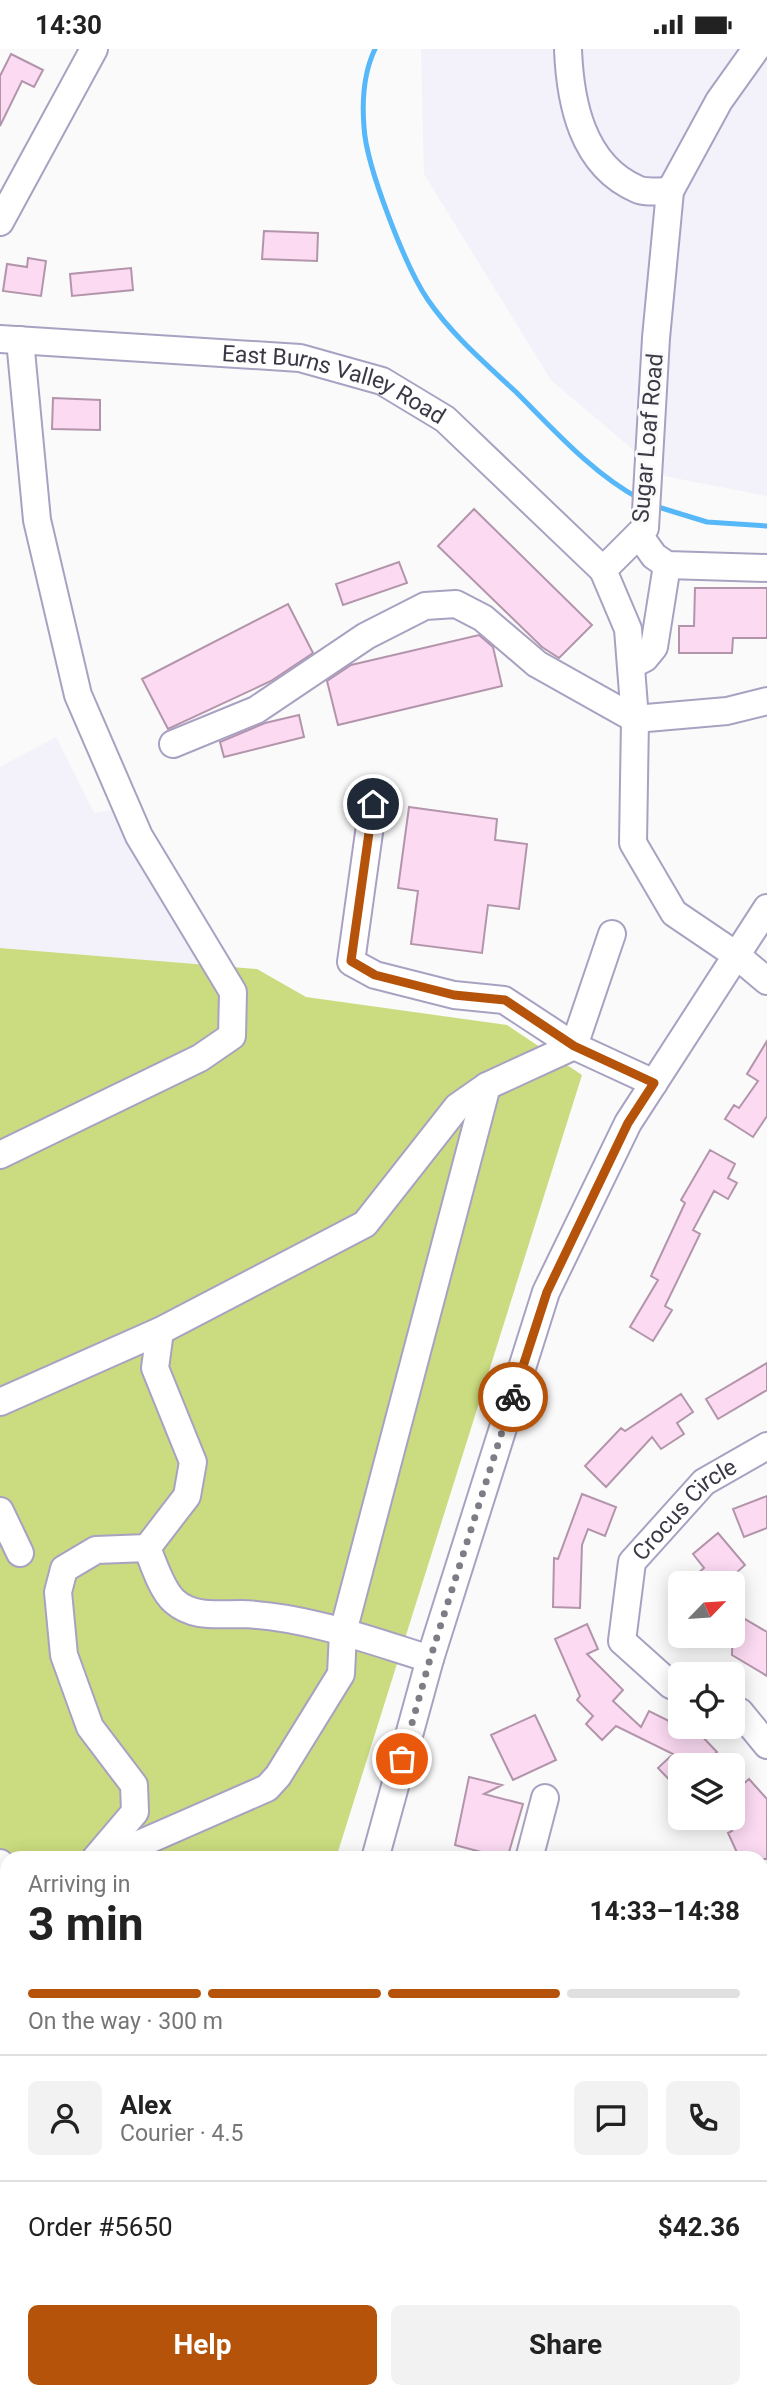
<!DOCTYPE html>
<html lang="en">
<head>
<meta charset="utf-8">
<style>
  :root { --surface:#fff; --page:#f2f2f2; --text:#222; --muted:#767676; --line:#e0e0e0; --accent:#b45309 }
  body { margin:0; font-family:Roboto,sans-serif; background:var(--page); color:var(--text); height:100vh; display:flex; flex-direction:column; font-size:26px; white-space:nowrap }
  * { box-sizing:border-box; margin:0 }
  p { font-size:23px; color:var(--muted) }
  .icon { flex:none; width:38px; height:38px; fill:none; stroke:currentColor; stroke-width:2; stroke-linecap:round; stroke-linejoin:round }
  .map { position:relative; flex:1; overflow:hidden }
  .drawer { position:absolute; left:0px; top:1802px; width:768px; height:548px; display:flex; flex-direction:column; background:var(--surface); border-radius:21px 21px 0 0; box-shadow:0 4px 18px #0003 }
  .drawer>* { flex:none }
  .needle { width:46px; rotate:65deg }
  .tools { position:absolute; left:668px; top:1522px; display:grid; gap:14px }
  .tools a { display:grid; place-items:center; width:77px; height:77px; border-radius:10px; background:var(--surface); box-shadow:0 4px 18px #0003; font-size:35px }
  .pin { position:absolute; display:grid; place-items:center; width:60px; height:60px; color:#fff; margin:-30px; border:4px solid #fff; border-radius:50%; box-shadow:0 2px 7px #0007 }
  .courier { position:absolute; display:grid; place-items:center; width:70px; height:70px; margin:-35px; border:5px solid #b45309; border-radius:50%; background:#fff; color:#222; box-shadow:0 2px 9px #0007 }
  .overview em { font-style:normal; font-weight:700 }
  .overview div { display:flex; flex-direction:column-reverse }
  .overview { display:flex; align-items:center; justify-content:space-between; height:119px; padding:0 28px }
  h1 { font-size:46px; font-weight:700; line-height:52px }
  .bar { display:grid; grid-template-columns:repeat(4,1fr); gap:10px 7px; align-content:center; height:84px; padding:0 28px }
  .bar i { height:9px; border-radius:5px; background:var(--line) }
  .bar .current { background:var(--accent) }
  .bar p { grid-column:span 4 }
  .line { display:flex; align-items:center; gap:18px; padding:0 28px; border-top:2px solid var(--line) }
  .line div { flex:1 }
  .round { display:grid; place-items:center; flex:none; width:74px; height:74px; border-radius:10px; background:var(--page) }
  .cta { display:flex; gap:14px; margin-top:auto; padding:14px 28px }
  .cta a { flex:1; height:80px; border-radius:10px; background:var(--accent); color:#fff; font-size:28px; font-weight:700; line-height:80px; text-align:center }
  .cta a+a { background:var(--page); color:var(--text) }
  .status { display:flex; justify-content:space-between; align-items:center; height:49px; padding:0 35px; background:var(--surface); direction:ltr }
  .status svg { height:19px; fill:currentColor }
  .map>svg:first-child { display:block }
  .built { fill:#f3f1fa }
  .green { fill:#cadc7f }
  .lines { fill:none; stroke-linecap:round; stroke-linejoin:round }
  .stream { stroke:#56b8f8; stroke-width:5 }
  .building { fill:#fbdaf2; stroke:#b395ab; stroke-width:2 }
  .minor-casing { stroke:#a9a1c2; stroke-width:30 }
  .minor { stroke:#fff; stroke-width:26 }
  .done { stroke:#7e7d85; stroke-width:7; stroke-dasharray:0 12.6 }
  .route { stroke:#b45309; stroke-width:9 }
  .labels { text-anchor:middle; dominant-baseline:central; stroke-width:6; stroke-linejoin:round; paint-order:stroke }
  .street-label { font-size:23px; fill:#3c3946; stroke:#fafafa }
</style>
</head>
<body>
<div class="status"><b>14:30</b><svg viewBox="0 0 49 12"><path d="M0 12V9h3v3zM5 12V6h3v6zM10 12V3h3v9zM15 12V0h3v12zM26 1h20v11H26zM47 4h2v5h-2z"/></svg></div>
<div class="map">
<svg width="767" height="2349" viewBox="0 0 767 2349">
  <rect width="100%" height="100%" fill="#fafafa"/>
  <path class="built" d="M421 0H767V447L664 427 551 331 424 125Z
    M56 688 94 764 119 760 203 916 0 899V718Z
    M767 2114V2349H581L578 2343H761V2117Z"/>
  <path class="green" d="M0 899 257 920 306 948 507 976 582 1026 336 1809 7 1810V2150L0 2136Z
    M767 2199V2349H629L627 2343H761V2202Z"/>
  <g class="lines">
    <path class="stream" d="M375 0C364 23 362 53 364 78 366 117 406 219 428 251 452 286 486 315 516 343 554 381 592 424 640 450
      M655 457 707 473 767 477"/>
  </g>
  <path class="building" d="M11 5 43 21 34 38 22 32 0 77V27Z
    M264 182 318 184 317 212 262 210Z
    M28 209 46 212 41 247 3 242 7 215 27 218Z
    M131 219 133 241 72 247 70 225Z
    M53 349 100 351V381L52 380Z
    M474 460 592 576 559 609 542 598 438 497Z
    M399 513 407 534 343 556 336 535Z
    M695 539H767V589H733L732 604H679V577H694Z
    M288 555 313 604 271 632 168 680 142 630Z
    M479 586 493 598 502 637 338 676 327 632 351 616Z
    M299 666 304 688 224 708 220 693 265 674Z
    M409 758 497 770 495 791 527 795 519 860 488 856 482 904 411 895 418 842 398 839Z
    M767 992V1067L753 1088 725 1070 734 1056 739 1059 758 1032 747 1025Z
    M710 1101 735 1115 728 1129 737 1134 728 1150 714 1142 693 1181 700 1185 665 1257 672 1261 653 1292 630 1278 658 1231 651 1227 685 1154 681 1151Z
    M767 1314V1341L718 1370 706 1350Z
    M681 1345 693 1363 677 1374 684 1385 661 1400 652 1388 606 1438 585 1417 621 1379 625 1382Z
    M582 1445 616 1458 605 1487 588 1480 582 1496 580 1559 553 1558 554 1509 558 1510Z
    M767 1447V1479L744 1488 733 1460Z
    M718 1484 745 1516 724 1535H686L704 1519 693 1505Z
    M733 1563 767 1583V1627L732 1606Z
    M587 1575 598 1600 587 1605 623 1641 613 1652 641 1678 649 1662 681 1678 697 1682 717 1703 703 1717H681V1743L658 1719 673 1705 616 1677 602 1691 586 1675 593 1667 577 1651 580 1647 555 1590Z
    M535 1666 556 1711 513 1731 491 1686Z
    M469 1728 502 1736 484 1745 523 1755 507 1810 455 1796Z
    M749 1730 767 1750V1810H740L728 1784 732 1782 722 1769H733V1744Z"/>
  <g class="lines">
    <defs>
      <g id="minor">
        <path d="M568 0C570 53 582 116 637 140 645 144 660 142 670 142"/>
        <path d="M756 0 719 52 670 142 656 289 645 479 603 521 628 580 635 670 633 794 674 864 736 906 767 932"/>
        <path d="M0 173 94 0"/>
        <path id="s1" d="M0 290 300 309 382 332 445 370 603 521"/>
        <path d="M639 486 654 507 667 516 767 519"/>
        <path d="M631 616 645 609 654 598 667 516"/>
        <path d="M173 695 256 661 366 587 425 557 456 555 483 569 537 615 635 670 727 662 767 652"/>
        <path d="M373 755 351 913 375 926 454 946 504 951 574 997 654 1034"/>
        <path d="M0 1106 200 1009 232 987 233 943 139 787 78 646 37 471 20 291"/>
        <path d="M0 1353 160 1282 365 1175 457 1058 487 1037"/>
        <path d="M0 1462 20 1504"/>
        <path d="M147 1499C154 1515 161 1540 174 1552 193 1569 217 1565 241 1565 305 1567 369 1591 430 1610"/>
        <path id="s2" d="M681 1640 671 1636 622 1592 632 1513 704 1433 767 1397"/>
        <path d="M733 1660 740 1663 767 1696"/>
        <path d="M95 1810 135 1763 134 1736 90 1678 64 1606 58 1543 64 1520 96 1501 147 1499 187 1447 193 1413 155 1319 160 1282"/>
        <path d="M105 1810 267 1739 278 1727 341 1625 343 1583 487 1037 574 997 612 885"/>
        <path d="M375 1810 430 1610 546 1243 628 1074 767 859"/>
        <path d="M529 1810 545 1749"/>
        <path d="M0 1814 7 1827"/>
        <path d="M761 1854 767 1851"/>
        <path d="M761 1877 767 1889"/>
        <path d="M0 2041 7 2046"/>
        <path d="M391 2343 393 2349"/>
        <path d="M472 2343 475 2349"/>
        <path d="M4 2349 10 2343"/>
        <path d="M299 2349 310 2343"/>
      </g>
    </defs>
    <use href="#minor" class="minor-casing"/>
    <use href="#minor" class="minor"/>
  </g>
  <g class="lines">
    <path class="done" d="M402 1710 430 1610 513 1348"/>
    <path class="route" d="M373 755 351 912 375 926 454 946 505 951 574 997 654 1034 628 1074 547 1243 513 1348"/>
  </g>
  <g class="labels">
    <g class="street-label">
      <text stroke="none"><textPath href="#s1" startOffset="340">East Burns Valley Road</textPath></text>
      <text transform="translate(648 389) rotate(-85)">Sugar Loaf Road</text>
      <text stroke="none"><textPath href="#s2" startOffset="231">Crocus Circle</textPath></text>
    </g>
  </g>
</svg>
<div class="tools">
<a><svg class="needle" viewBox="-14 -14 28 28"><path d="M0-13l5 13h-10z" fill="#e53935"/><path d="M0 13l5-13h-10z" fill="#767676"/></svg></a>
<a><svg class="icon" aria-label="locate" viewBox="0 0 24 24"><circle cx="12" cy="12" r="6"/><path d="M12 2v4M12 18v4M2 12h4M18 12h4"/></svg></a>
<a><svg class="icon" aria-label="layers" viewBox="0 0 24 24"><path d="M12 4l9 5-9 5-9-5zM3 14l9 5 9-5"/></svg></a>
</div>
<div class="pin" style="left:402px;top:1710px;background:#ea580c"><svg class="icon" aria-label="bag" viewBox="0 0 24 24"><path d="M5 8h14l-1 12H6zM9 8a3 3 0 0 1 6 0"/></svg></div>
<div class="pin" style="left:373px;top:755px;background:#1f2937"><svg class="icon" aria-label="home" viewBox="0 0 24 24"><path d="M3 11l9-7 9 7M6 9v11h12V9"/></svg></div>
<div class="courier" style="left:513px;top:1348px"><svg class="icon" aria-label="bike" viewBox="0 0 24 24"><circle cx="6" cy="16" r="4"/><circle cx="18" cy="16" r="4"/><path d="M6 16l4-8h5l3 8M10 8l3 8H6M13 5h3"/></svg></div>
<section class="drawer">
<div class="overview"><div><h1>3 min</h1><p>Arriving in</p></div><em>14:33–14:38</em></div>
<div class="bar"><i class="current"></i><i class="current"></i><i class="current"></i><i></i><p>On the way · 300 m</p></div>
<div class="line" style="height:126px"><a class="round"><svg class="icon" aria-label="person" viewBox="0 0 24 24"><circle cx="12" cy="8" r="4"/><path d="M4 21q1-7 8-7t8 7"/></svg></a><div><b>Alex</b><p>Courier · 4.5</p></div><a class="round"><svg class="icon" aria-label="chat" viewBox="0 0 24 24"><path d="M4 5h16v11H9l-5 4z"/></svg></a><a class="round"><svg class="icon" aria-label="phone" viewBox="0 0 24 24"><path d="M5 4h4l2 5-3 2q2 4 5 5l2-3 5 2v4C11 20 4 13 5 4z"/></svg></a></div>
<div class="line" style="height:91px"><div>Order #5650</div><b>$42.36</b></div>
<div class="cta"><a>Help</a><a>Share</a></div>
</section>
</div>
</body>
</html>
